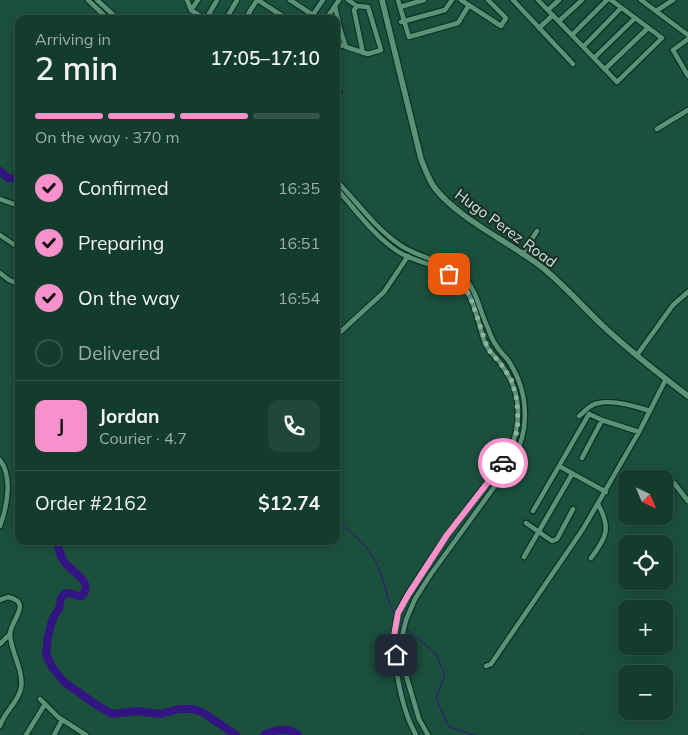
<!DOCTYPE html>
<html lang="en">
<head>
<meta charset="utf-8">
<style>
  :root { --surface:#143c2d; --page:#214739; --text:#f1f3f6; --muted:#9dadaa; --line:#335649; --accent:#f890cc }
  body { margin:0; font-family:Mulish,sans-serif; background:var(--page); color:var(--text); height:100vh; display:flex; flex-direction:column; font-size:19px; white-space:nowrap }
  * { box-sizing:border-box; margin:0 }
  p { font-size:16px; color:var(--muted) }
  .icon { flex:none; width:28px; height:28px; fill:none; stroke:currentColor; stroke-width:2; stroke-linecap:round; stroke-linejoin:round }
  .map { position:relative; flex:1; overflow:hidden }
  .drawer { position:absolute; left:15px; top:15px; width:325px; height:530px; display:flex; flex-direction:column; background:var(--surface); border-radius:10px; box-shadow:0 2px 12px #0003,0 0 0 1px var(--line) }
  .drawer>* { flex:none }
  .needle { width:32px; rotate:136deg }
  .buttons { position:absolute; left:618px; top:470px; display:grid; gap:10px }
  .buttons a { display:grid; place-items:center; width:55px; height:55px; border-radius:10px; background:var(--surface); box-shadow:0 2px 12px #0003,0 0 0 1px var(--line); font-size:25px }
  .pin { position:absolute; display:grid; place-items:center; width:42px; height:42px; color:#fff; margin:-21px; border-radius:10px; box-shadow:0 2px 8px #0006 }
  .courier { position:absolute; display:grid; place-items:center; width:50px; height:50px; margin:-25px; border:4px solid #f890cc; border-radius:50%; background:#fff; color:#222; box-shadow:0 1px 6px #0007 }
  .head em { font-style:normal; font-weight:600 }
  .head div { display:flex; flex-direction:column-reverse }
  .head { display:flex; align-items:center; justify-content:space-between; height:85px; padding:0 20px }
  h1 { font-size:32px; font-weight:600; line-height:38px }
  .bar { display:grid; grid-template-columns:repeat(4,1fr); gap:8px 5px; align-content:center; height:60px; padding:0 20px }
  .bar i { height:6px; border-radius:4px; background:var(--line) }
  .bar .selected { background:var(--accent) }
  .bar p { grid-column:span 4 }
  .line { display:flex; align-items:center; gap:12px; padding:0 20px; border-top:1px solid var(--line) }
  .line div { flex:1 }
  .round { display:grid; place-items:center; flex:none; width:52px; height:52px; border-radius:10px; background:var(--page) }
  ol { padding:0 20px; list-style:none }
  li { display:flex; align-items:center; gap:15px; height:55px }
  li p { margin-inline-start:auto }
  li .icon { padding:5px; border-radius:50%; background:var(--accent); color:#111; stroke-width:4 }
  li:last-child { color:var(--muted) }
  li i { width:28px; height:28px; border:2px solid var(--line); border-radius:50% }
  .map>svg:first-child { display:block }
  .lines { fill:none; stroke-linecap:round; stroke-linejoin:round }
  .stream { stroke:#321582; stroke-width:1 }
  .river { stroke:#321582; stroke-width:8 }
  .minor-casing { stroke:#0a3324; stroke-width:7 }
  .tertiary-casing { stroke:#0a3324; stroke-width:8 }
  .minor { stroke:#5d917b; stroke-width:4.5 }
  .tertiary { stroke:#5d917b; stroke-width:5.5 }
  .done { stroke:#8db2a2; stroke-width:5; stroke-dasharray:0 9 }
  .route { stroke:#f890cc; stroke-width:6 }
  .labels { text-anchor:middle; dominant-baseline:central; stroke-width:4.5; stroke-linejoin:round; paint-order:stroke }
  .street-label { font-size:15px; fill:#cbe6d9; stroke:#1b3027 }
</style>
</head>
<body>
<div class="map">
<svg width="688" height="735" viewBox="0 0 688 735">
  <rect width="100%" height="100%" fill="#1b503c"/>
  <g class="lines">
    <path class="stream" d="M336 519C352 535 367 543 377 564 385 581 386 599 395 616
      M398 619 403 625
      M406 628 436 654 445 675 436 698 449 727 475 735
      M581 735H583"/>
    <path class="river" d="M0 171 8 178H19
      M57 541C59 549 60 558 66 564 72 572 94 581 82 596 76 596 72 593 65 593L61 598 59 609 54 616 51 624 48 637 46 654 52 667 64 682 95 704 112 714 137 711 160 714 179 709H192L202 712 236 735
      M264 735C275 730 289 727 298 735"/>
    <defs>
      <path id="minor" d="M88 0 108 19
        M97 0 118 19
        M187 0 191 10 205 19
        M258 0 287 19
        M290 0 313 15
        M398 0 409 37 458 23 469 5
        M461 0 501 26 506 18 488 0
        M513 0 573 64
        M538 0 617 82 662 38 611 0
        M641 0 688 35
        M335 6 340 29 346 47 368 54 381 50 368 7 357 6 348 0
        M357 6 354 10 363 53
        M400 7 424 0
        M191 10 198 0
        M548 10 559 0
        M656 11 673 0
        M248 14 256 19
        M206 19 217 0
        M226 19 237 0
        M245 19 257 0
        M310 19 323 0
        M326 19 339 0
        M559 21 582 0
        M401 22 445 10 452 0
        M539 28 553 15
        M572 35 607 0
        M688 39 673 50 688 76
        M584 46 621 8
        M336 47 344 45
        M594 58 635 18
        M605 69 648 28
        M336 93 339 92
        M657 129 688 110
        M336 180C357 202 375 228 400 245 419 258 443 260 461 275 477 288 479 310 488 328 490 334 492 340 496 345 499 351 504 355 508 360 522 381 527 404 524 428 522 440 519 451 512 460
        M336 188C355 209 373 235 397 251 417 264 445 265 461 283 475 299 478 324 485 343 489 352 496 357 501 364 524 395 521 424 508 458
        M0 199 19 206
        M0 235 19 248
        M522 254 537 231
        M0 273 9 280 19 284
        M336 336 384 292 408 256
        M637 355 673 305 688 292
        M579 416C583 413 587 408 591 406 605 397 635 406 650 411
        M582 458 602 420
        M0 460C13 477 7 507 0 526
        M559 466 606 492
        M674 483 688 501
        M533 511 589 414 602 420 639 432
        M526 523 552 541 557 539 573 509
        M524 557 572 474
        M591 558C607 537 611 528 598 504
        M0 600 8 597C34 602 9 622 10 635 11 652 24 671 21 688 18 703 4 712 0 726
        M0 644 10 634
        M486 666 491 664 583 529 639 432 666 379
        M40 699 58 717 86 735
        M26 735 45 704
        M54 735 62 720
        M416 735C400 706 388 645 398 613 402 602 410 590 417 580 442 539 472 501 502 464
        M428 735 419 719 406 675 402 637 406 620 415 599 431 574 508 468 513 465 512 460 508 458 505 459 502 464 505 468H508"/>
      <path id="tertiary" d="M382 0 421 159C425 169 428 178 434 187 458 219 510 242 543 268 565 286 583 307 603 326 630 351 659 374 688 396"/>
    </defs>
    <use href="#minor" class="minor-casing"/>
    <use href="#tertiary" class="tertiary-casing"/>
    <use href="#minor" class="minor"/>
    <use href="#tertiary" class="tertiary"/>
  </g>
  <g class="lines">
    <path class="done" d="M449 274 462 284 470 296 488 349 501 364 512 381 517 401 518 422 516 436 508 458 505 459 503 463"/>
    <path class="route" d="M396 655 394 636 398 613 408 595 447 535 503 463"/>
  </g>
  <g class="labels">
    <g class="street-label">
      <text transform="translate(506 228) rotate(36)">Hugo Perez Road</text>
    </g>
  </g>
</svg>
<div class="buttons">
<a><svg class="needle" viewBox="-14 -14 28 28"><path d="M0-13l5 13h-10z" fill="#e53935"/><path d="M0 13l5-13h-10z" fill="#9dadaa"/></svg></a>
<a><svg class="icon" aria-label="locate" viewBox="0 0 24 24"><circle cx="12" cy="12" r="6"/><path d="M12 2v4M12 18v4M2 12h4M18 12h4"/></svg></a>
<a>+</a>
<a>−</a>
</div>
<div class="pin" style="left:449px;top:274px;background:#ea580c"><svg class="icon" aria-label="bag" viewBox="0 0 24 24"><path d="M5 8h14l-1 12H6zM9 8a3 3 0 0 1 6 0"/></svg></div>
<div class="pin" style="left:396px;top:655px;background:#1f2937"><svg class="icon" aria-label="home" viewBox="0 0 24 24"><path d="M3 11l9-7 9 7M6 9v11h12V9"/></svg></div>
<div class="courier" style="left:503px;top:463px"><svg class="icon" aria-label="car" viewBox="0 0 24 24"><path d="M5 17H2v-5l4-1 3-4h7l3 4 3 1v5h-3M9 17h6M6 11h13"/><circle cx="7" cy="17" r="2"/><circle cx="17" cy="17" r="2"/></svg></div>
<section class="drawer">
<div class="head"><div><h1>2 min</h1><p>Arriving in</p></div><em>17:05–17:10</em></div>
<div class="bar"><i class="selected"></i><i class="selected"></i><i class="selected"></i><i></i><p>On the way · 370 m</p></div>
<ol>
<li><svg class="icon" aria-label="check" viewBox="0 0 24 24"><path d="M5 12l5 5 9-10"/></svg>Confirmed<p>16:35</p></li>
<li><svg class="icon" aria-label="check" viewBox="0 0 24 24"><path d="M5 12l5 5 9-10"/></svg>Preparing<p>16:51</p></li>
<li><svg class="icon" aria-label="check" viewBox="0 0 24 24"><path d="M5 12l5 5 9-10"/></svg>On the way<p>16:54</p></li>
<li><i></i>Delivered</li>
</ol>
<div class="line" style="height:90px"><b class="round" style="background:var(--accent);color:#111">J</b><div><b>Jordan</b><p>Courier · 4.7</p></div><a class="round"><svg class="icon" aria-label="phone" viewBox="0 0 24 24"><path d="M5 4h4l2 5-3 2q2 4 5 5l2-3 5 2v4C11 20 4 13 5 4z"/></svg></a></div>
<div class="line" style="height:65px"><div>Order #2162</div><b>$12.74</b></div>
</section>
</div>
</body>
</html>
